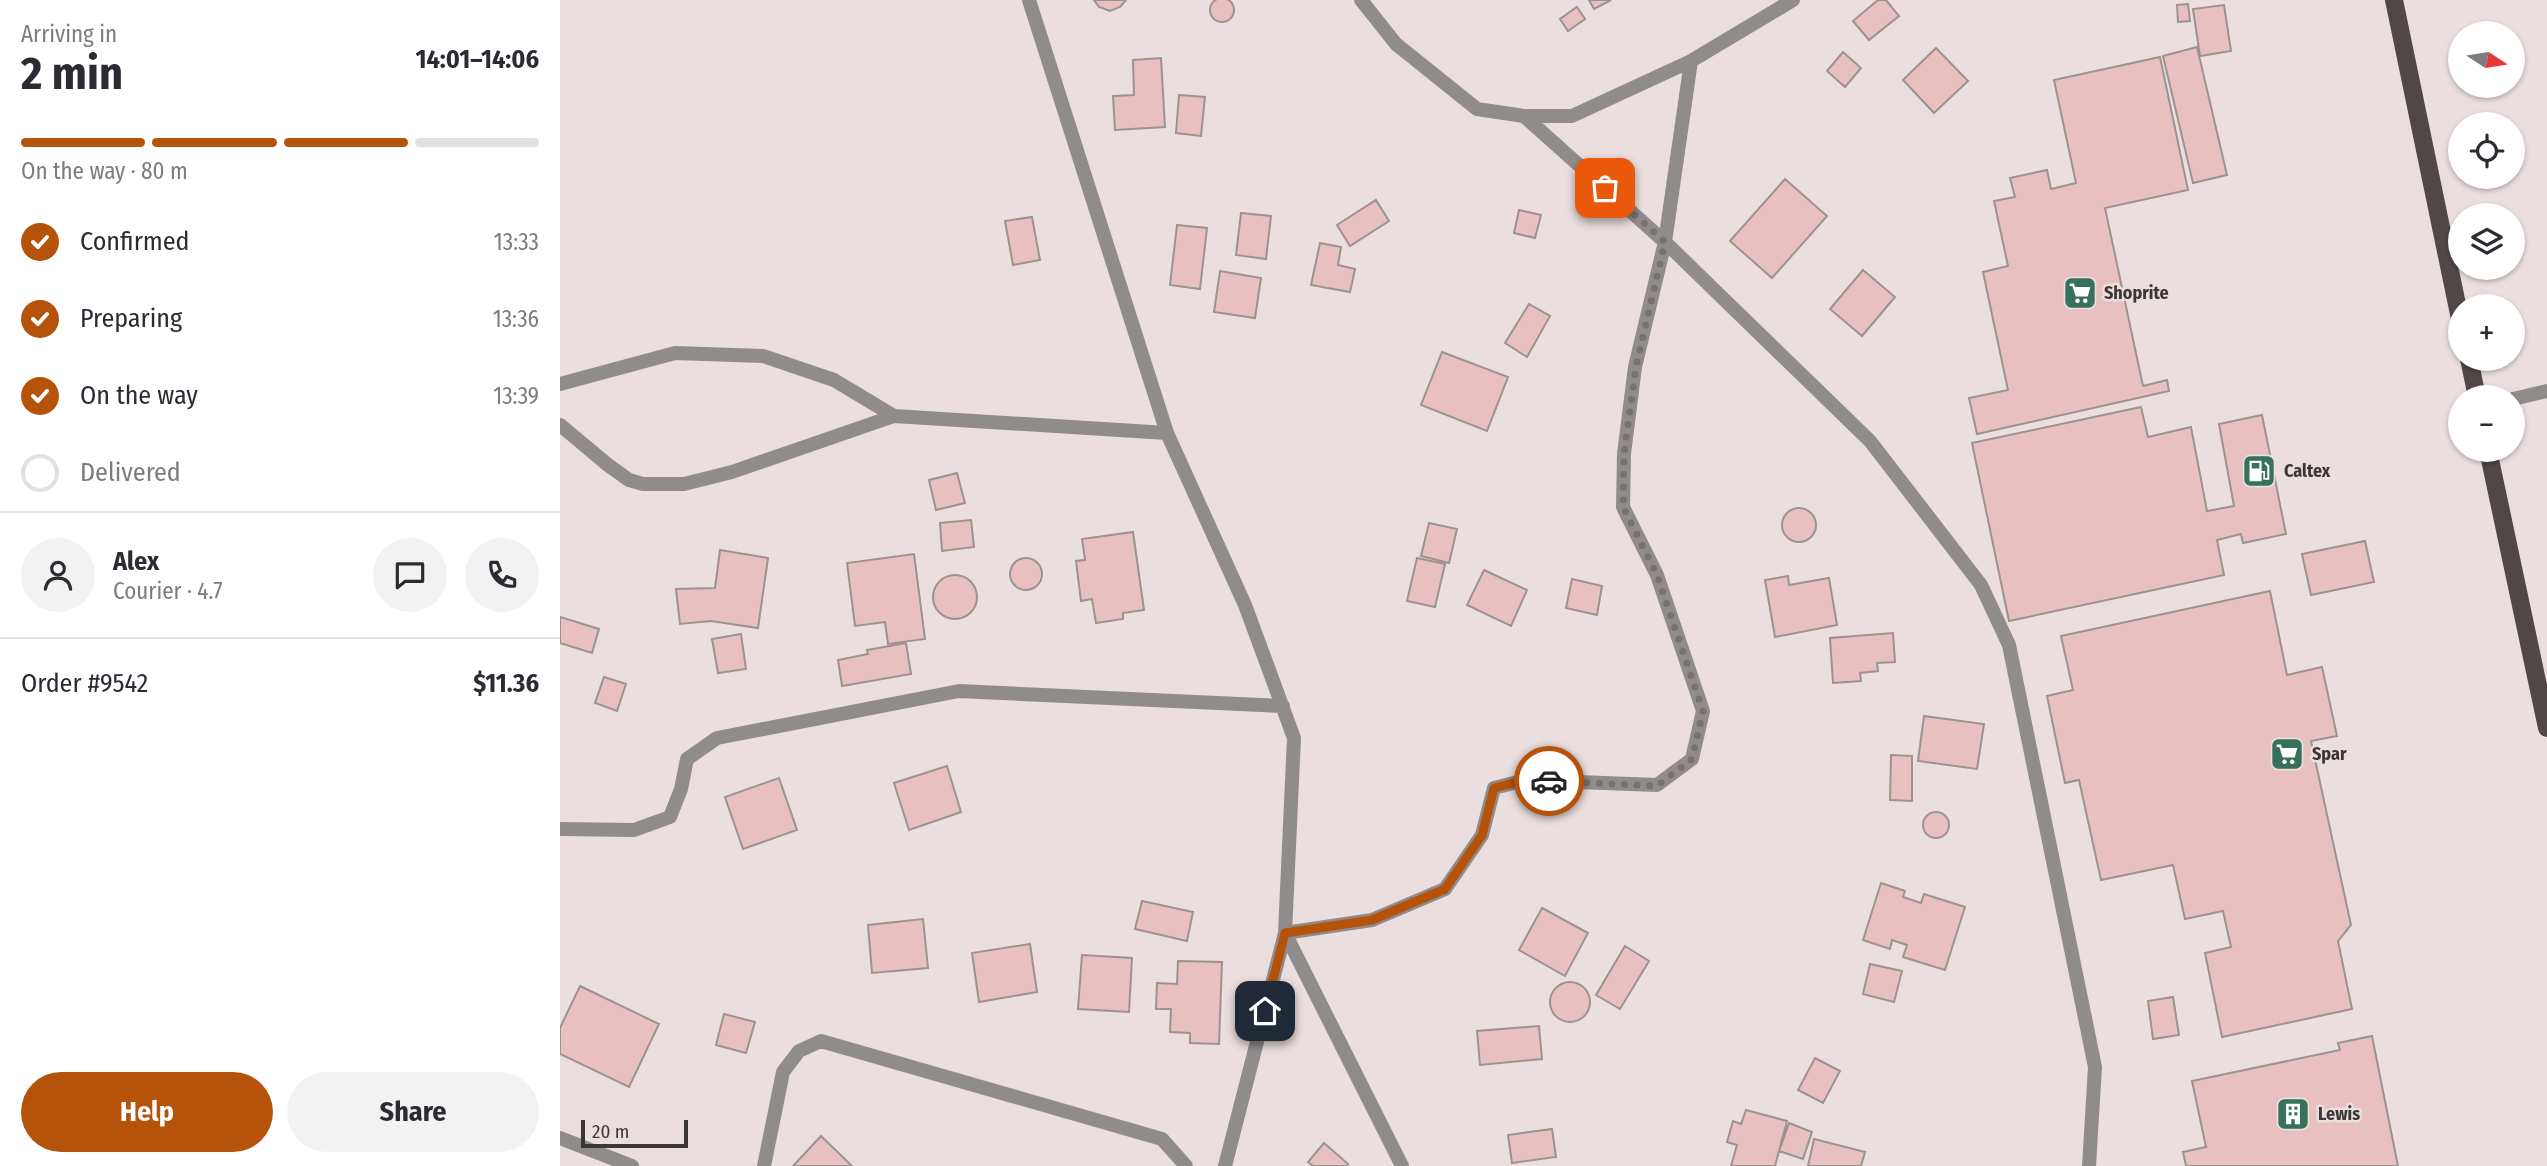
<!DOCTYPE html>
<html lang="en">
<head>
<meta charset="utf-8">
<style>
  :root { --surface:#fff; --page:#f2f2f3; --text:#2b2b33; --muted:#7c7c81; --line:#e1e1e2; --accent:#b45309 }
  body { margin:0; font-family:"Fira Sans Condensed",sans-serif; background:var(--page); color:var(--text); height:100vh; display:flex; flex-direction:column; font-size:26px; white-space:nowrap }
  * { box-sizing:border-box; margin:0 }
  p { font-size:23px; color:var(--muted) }
  .icon { flex:none; width:38px; height:38px; fill:none; stroke:currentColor; stroke-width:2; stroke-linecap:round; stroke-linejoin:round }
  .map { position:relative; flex:1; overflow:hidden }
  .details { display:flex; flex-direction:column; background:var(--surface); width:560px }
  .details>* { flex:none }
  .needle { width:46px; rotate:102deg }
  .tools { position:absolute; left:1888px; top:21px; display:grid; gap:14px }
  .tools a { display:grid; place-items:center; width:77px; height:77px; border-radius:50%; background:var(--surface); box-shadow:0 2px 5px #0004; font-size:35px }
  .scale { position:absolute; left:21px; bottom:18px; width:107px; box-sizing:border-box; padding-left:7px; border:4px solid #3c3737; border-top:0; font-size:19px; line-height:24px; white-space:nowrap; color:#3c3737; -webkit-text-stroke:5px #ebdede; paint-order:stroke }
  .pin { position:absolute; display:grid; place-items:center; width:60px; height:60px; color:#fff; margin:-30px; border-radius:14px; box-shadow:0 4px 10px #0006 }
  .courier { position:absolute; display:grid; place-items:center; width:70px; height:70px; margin:-35px; border:5px solid #b45309; border-radius:50%; background:#fff; color:#222; box-shadow:0 2px 9px #0007 }
  .overview em { font-style:normal; font-weight:700 }
  .overview div { display:flex; flex-direction:column-reverse }
  .overview { display:flex; align-items:center; justify-content:space-between; height:119px; padding:0 21px }
  h1 { font-size:46px; font-weight:700; line-height:52px }
  .bar { display:grid; grid-template-columns:repeat(4,1fr); gap:10px 7px; align-content:center; height:84px; padding:0 21px }
  .bar i { height:9px; border-radius:5px; background:var(--line) }
  .bar .on { background:var(--accent) }
  .bar p { grid-column:span 4 }
  .line { display:flex; align-items:center; gap:18px; padding:0 21px; border-top:2px solid var(--line) }
  .line div { flex:1 }
  .round { display:grid; place-items:center; flex:none; width:74px; height:74px; border-radius:37px; background:var(--page) }
  ol { padding:0 21px; list-style:none }
  li { display:flex; align-items:center; gap:21px; height:77px }
  li p { margin-inline-start:auto }
  li .icon { padding:7px; border-radius:50%; background:var(--accent); color:#fff; stroke-width:4 }
  li:last-child { color:var(--muted) }
  li i { width:38px; height:38px; border:4px solid var(--line); border-radius:50% }
  .cta { display:flex; gap:14px; margin-top:auto; padding:14px 21px }
  .cta a { flex:1; height:80px; border-radius:42px; background:var(--accent); color:#fff; font-size:28px; font-weight:700; line-height:80px; text-align:center }
  .cta a+a { background:var(--page); color:var(--text) }
  main { display:flex; flex:1; min-height:0 }
  .map>svg:first-child { display:block }
  .building { fill:#e8c0c1; stroke:#9d9292; stroke-width:2 }
  .lines { fill:none; stroke-linecap:round; stroke-linejoin:round }
  .street { stroke:#918c8c; stroke-width:14 }
  .primary { stroke:#504747; stroke-width:18 }
  .done { stroke:#797171; stroke-width:7; stroke-dasharray:0 12.6 }
  .route { stroke:#b45309; stroke-width:9 }
  .labels { text-anchor:middle; dominant-baseline:central; stroke-width:5; stroke-linejoin:round; paint-order:stroke }
  .poi-label { font-size:18px; font-weight:bold; fill:#3c3737; stroke:#ebdede; text-anchor:start }
</style>
</head>
<body>
<main>
<section class="details">
<div class="overview"><div><h1>2 min</h1><p>Arriving in</p></div><em>14:01–14:06</em></div>
<div class="bar"><i class="on"></i><i class="on"></i><i class="on"></i><i></i><p>On the way · 80 m</p></div>
<ol>
<li><svg class="icon" aria-label="check" viewBox="0 0 24 24"><path d="M5 12l5 5 9-10"/></svg>Confirmed<p>13:33</p></li>
<li><svg class="icon" aria-label="check" viewBox="0 0 24 24"><path d="M5 12l5 5 9-10"/></svg>Preparing<p>13:36</p></li>
<li><svg class="icon" aria-label="check" viewBox="0 0 24 24"><path d="M5 12l5 5 9-10"/></svg>On the way<p>13:39</p></li>
<li><i></i>Delivered</li>
</ol>
<div class="line" style="height:126px"><a class="round"><svg class="icon" aria-label="person" viewBox="0 0 24 24"><circle cx="12" cy="8" r="4"/><path d="M4 21q1-7 8-7t8 7"/></svg></a><div><b>Alex</b><p>Courier · 4.7</p></div><a class="round"><svg class="icon" aria-label="chat" viewBox="0 0 24 24"><path d="M4 5h16v11H9l-5 4z"/></svg></a><a class="round"><svg class="icon" aria-label="phone" viewBox="0 0 24 24"><path d="M5 4h4l2 5-3 2q2 4 5 5l2-3 5 2v4C11 20 4 13 5 4z"/></svg></a></div>
<div class="line" style="height:91px"><div>Order #9542</div><b>$11.36</b></div>
<div class="cta"><a>Help</a><a>Share</a></div>
</section>
<div class="map">
<svg width="1987" height="1166" viewBox="0 0 1987 1166">
  <rect width="100%" height="100%" fill="#ebdede"/>
  <path class="building" d="M650 10a12 12 0 1 1 24 0a12 12 0 1 1-24 0Z
    M534 0H566L560 7 550 11 539 7Z
    M1029 0H1051L1034 9Z
    M1318 0H1326L1339 16 1309 40 1293 21Z
    M1628 4 1630 21 1618 22 1617 5Z
    M1664 5 1671 51 1640 56 1633 9Z
    M1017 7 1025 19 1008 31 1000 19Z
    M1637 47 1667 175 1633 183 1603 56Z
    M1376 48 1408 81 1374 113 1343 80Z
    M1283 52 1301 68 1285 87 1267 71Z
    M1600 57 1628 190 1545 208 1583 386 1607 380 1609 391 1417 434 1409 398 1448 390 1423 272 1448 266 1434 201 1455 197 1450 178 1487 170 1491 189 1516 183 1494 80Z
    M601 58 605 127 555 130 553 96 574 95 573 60Z
    M619 95 645 97 641 136 616 133Z
    M1225 179 1267 216 1212 278 1170 241Z
    M816 200 829 221 790 246 777 225Z
    M959 210 981 215 975 238 954 233Z
    M681 213 711 216 706 259 676 255Z
    M472 217 480 260 453 265 445 221Z
    M617 225 647 228 640 289 610 285Z
    M760 243 781 247 778 265 795 269 790 292 751 285Z
    M1303 270 1335 297 1302 336 1270 309Z
    M660 271 701 278 695 318 654 312Z
    M969 304 990 316 967 357 945 343Z
    M882 352 948 377 927 431 861 405Z
    M1581 407 1588 437 1631 427 1647 511 1674 506 1659 424 1702 415 1726 534 1683 543 1681 534 1657 540 1664 575 1449 621 1412 443Z
    M397 473 405 503 376 510 369 480Z
    M1222 525a17 17 0 1 1 34 0a17 17 0 1 1-34 0Z
    M411 520 414 547 382 551 380 523Z
    M869 523 897 529 889 563 861 556Z
    M573 532 584 610 563 613V619L536 623 532 599 521 601 516 561 525 560 522 539Z
    M1805 541 1814 582 1751 595 1742 554Z
    M160 550 208 558 198 628 151 621 120 624 116 589 155 588Z
    M354 554 365 639 328 644 325 622 295 626 287 563Z
    M857 558 885 564 875 607 847 601Z
    M450 574a16 16 0 1 1 32 0a16 16 0 1 1-32 0Z
    M924 570 967 590 951 626 907 605Z
    M373 597a22 22 0 1 1 44 0a22 22 0 1 1-44 0Z
    M1228 576 1229 585 1269 578 1277 625 1215 637 1205 580Z
    M1012 579 1042 586 1037 615 1006 608Z
    M1710 591 1727 675 1762 667 1777 736 1751 741 1791 925 1778 941 1792 1009 1662 1037 1645 953 1671 947 1663 911 1625 919 1613 865 1541 880 1519 780 1505 783 1487 696 1513 690 1501 636Z
    M0 617 39 629 32 653 0 643Z
    M1333 633 1335 662 1317 663 1318 671 1300 673 1301 681 1273 683 1270 638Z
    M181 634 186 669 158 673 152 639Z
    M346 643 351 674 282 686 278 660 308 654 307 650Z
    M44 677 66 684 57 711 35 703Z
    M1364 716 1424 724 1417 769 1358 761Z
    M1331 755 1352 756V801L1330 800Z
    M387 766 401 812 349 830 334 783Z
    M219 778 237 830 183 849 165 797Z
    M1363 825a13 13 0 1 1 26 0a13 13 0 1 1-26 0Z
    M1321 883 1345 891 1343 897 1361 903 1364 894 1405 907 1385 970 1343 957 1347 945 1332 940 1330 949 1303 940Z
    M582 901 633 912 627 941 575 929Z
    M982 908 1028 933 1005 976 959 950Z
    M363 919 368 968 312 973 308 925Z
    M470 944 477 992 419 1002 412 953Z
    M1065 946 1089 961 1060 1009 1036 995Z
    M522 955 572 958 569 1012 518 1009Z
    M618 961 662 962 659 1044 630 1043V1033L610 1032 611 1009H596L597 983 617 984Z
    M1310 964 1342 971 1334 1002 1303 994Z
    M990 1002a20 20 0 1 1 40 0a20 20 0 1 1-40 0Z
    M20 986 99 1024 69 1087 0 1054V1028Z
    M1613 997 1619 1035 1593 1039 1588 1001Z
    M164 1014 195 1022 186 1053 156 1045Z
    M979 1026 982 1059 920 1065 917 1031Z
    M1812 1036 1838 1166H1626L1623 1152 1646 1147 1632 1081 1780 1050 1778 1043Z
    M1255 1058 1280 1071 1263 1103 1238 1090Z
    M1186 1110 1227 1121 1215 1166H1171L1177 1145 1167 1142 1173 1121 1181 1124Z
    M1229 1123 1252 1132 1243 1159 1219 1151Z
    M992 1129 996 1157 952 1163 948 1135Z
    M261 1136 292 1166H233Z
    M1254 1139 1305 1152 1301 1166H1248Z
    M764 1143 788 1164 787 1166H753L748 1162Z"/>
  <g class="lines">
    <path class="street" d="M469 0 607 433 685 605 734 738 725 933 665 1166
      M801 0 836 44 917 109 964 116H1012L1131 61 1233 0
      M964 116 1105 242 1310 441 1421 585 1449 645 1535 1067 1529 1166
      M0 384 115 353 203 356 274 380 334 416
      M1953 399 1987 391
      M0 425 48 465 69 480 83 484H124L172 472 334 416 607 433
      M0 829 74 830 110 817 121 789 127 759 157 738 399 691 723 706
      M0 1138 72 1166
      M204 1166 223 1072 239 1051 261 1041 602 1139 626 1166
      M842 1166 725 933 812 920 885 889 922 835 934 788 965 780 1097 785 1132 759 1143 711 1097 575 1063 507 1064 454 1075 367 1105 242 1131 61"/>
    <path class="primary" d="M1834 0 1900 319
      M1909 359 1917 397
      M1928 450 1987 728"/>
  </g>
  <g class="lines">
    <path class="done" d="M989 781 1097 786 1132 759 1143 711 1097 575 1063 507 1064 454 1076 367 1105 242 1045 188"/>
    <path class="route" d="M705 1011 725 933 812 920 885 889 922 835 934 788 965 780 989 781"/>
  </g>
  <defs>
    <symbol id="supermarket-square" viewBox="-11 -11 22 22"><rect x="-9" y="-9" width="18" height="18" rx="4" fill="#37715b" stroke="#ebdede"/><path d="M-6-5.5h2.5l.6 2H6L4.5 2H-2.5L-4.4-4H-6ZM-1.5 3.2a1.3 1.3 0 1 0 .1 0ZM3 3.2a1.3 1.3 0 1 0 .1 0Z" fill="#fff"/></symbol>
    <symbol id="fuel-square" viewBox="-11 -11 22 22"><rect x="-9" y="-9" width="18" height="18" rx="4" fill="#37715b" stroke="#ebdede"/><path d="M-5.5-6h7V0h2V4h1.3V-2.5L3-4.5l.8-.8L6-3V5H2.5V1h-1V6h-7ZM-4.2-4.7v3.2H.2V-4.7Z" fill="#fff"/></symbol>
    <symbol id="building-square" viewBox="-11 -11 22 22"><rect x="-9" y="-9" width="18" height="18" rx="4" fill="#37715b" stroke="#ebdede"/><path d="M-4-6H4V6H1V3H-1V6H-4ZM-2.5-4.3h1.7v1.8h-1.7ZM.8-4.3h1.7v1.8H.8ZM-2.5-1h1.7V.8h-1.7ZM.8-1h1.7V.8H.8Z" fill="#fff"/></symbol>
  </defs>
  <g fill-rule="evenodd">
    <use href="#supermarket-square" x="1501" y="274" width="38" height="38"/>
    <use href="#fuel-square" x="1680" y="452" width="38" height="38"/>
    <use href="#supermarket-square" x="1708" y="735" width="38" height="38"/>
    <use href="#building-square" x="1714" y="1095" width="38" height="38"/>
  </g>
  <g class="labels">
    <g class="poi-label">
      <text x="1544" y="293">Shoprite</text>
      <text x="1724" y="471">Caltex</text>
      <text x="1752" y="754">Spar</text>
      <text x="1758" y="1114">Lewis</text>
    </g>
  </g>
</svg>
<div class="tools">
<a><svg class="needle" viewBox="-14 -14 28 28"><path d="M0-13l5 13h-10z" fill="#e53935"/><path d="M0 13l5-13h-10z" fill="#7c7c81"/></svg></a>
<a><svg class="icon" aria-label="locate" viewBox="0 0 24 24"><circle cx="12" cy="12" r="6"/><path d="M12 2v4M12 18v4M2 12h4M18 12h4"/></svg></a>
<a><svg class="icon" aria-label="layers" viewBox="0 0 24 24"><path d="M12 4l9 5-9 5-9-5zM3 14l9 5 9-5"/></svg></a>
<a>+</a>
<a>−</a>
</div>
<div class="scale">20 m</div>
<div class="pin" style="left:1045px;top:188px;background:#ea580c"><svg class="icon" aria-label="bag" viewBox="0 0 24 24"><path d="M5 8h14l-1 12H6zM9 8a3 3 0 0 1 6 0"/></svg></div>
<div class="pin" style="left:705px;top:1011px;background:#1f2937"><svg class="icon" aria-label="home" viewBox="0 0 24 24"><path d="M3 11l9-7 9 7M6 9v11h12V9"/></svg></div>
<div class="courier" style="left:989px;top:781px"><svg class="icon" aria-label="car" viewBox="0 0 24 24"><path d="M5 17H2v-5l4-1 3-4h7l3 4 3 1v5h-3M9 17h6M6 11h13"/><circle cx="7" cy="17" r="2"/><circle cx="17" cy="17" r="2"/></svg></div>
</div>
</main>
</body>
</html>
